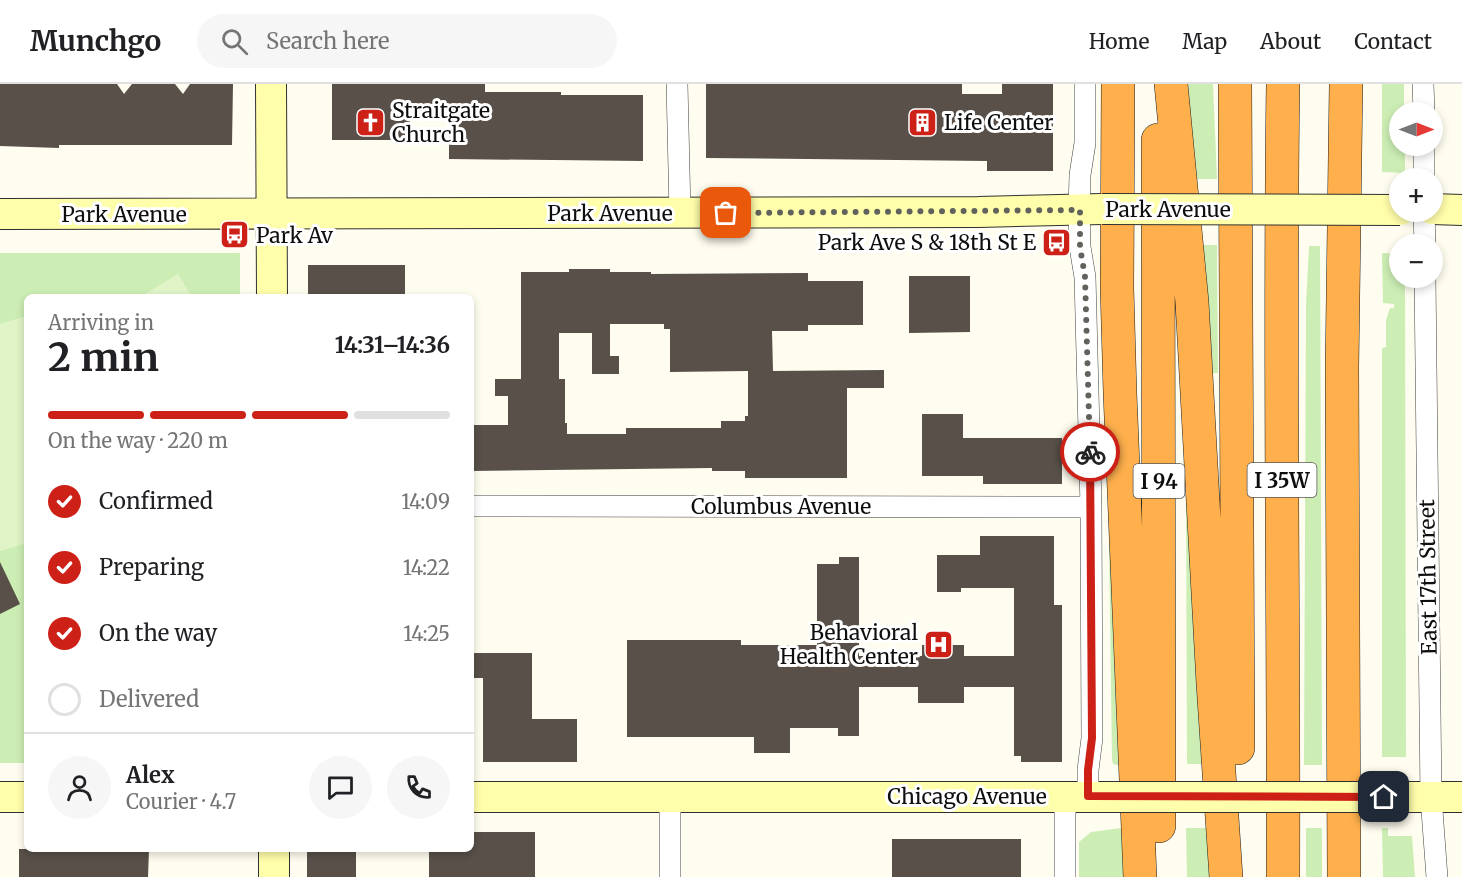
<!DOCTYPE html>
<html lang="en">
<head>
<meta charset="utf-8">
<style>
  :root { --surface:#fff; --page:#f6f6f6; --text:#202124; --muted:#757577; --line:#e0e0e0; --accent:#cd2117 }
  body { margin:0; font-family:Merriweather,serif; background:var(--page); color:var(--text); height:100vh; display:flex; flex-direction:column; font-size:22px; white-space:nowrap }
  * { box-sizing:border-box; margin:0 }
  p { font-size:20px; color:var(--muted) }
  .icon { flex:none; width:33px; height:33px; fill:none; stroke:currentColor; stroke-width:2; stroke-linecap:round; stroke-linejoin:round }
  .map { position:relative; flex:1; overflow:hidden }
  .details { position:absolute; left:24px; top:210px; width:450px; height:558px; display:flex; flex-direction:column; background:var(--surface); border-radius:9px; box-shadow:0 3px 9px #0003 }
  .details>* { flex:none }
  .needle { width:39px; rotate:90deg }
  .controls { position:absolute; left:1389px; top:18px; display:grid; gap:12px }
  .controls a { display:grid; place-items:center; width:54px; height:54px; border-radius:50%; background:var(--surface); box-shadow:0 3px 9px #0003; font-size:30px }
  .pin { position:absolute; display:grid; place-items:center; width:51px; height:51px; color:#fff; margin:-26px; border-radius:12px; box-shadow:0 3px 9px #0006 }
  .courier { position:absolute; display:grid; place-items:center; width:60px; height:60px; margin:-30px; border:4px solid #cd2117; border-radius:50%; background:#fff; color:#222; box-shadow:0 2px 8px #0007 }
  .overview em { font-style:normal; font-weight:700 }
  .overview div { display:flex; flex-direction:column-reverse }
  .overview { display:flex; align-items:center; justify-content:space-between; height:102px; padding:0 24px }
  h1 { font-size:39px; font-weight:700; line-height:45px }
  .bar { display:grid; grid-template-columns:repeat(4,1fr); gap:9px 6px; align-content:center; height:72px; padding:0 24px }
  .bar i { height:8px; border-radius:4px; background:var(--line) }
  .bar .active { background:var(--accent) }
  .bar p { grid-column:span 4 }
  .line { display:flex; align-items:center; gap:15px; padding:0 24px; border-top:2px solid var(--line) }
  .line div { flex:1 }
  .round { display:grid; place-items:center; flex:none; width:63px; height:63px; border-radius:32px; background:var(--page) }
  ol { padding:0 24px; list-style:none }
  li { display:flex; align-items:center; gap:18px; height:66px }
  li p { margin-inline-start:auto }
  li .icon { padding:6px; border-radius:50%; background:var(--accent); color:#fff; stroke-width:4 }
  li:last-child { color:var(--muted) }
  li i { width:33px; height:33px; border:3px solid var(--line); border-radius:50% }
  header { display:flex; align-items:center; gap:36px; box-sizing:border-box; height:84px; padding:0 30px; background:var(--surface); border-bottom:2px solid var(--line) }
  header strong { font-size:28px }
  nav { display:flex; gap:33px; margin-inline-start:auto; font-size:21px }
  .search { width:420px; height:54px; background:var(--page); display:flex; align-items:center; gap:15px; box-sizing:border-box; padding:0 21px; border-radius:33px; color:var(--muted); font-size:22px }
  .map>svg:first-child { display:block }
  .green { fill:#cceeb4 }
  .pitch { fill:#e0f4c7 }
  .building { fill:#585049; fill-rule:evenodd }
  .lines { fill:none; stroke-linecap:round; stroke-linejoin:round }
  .street-casing { stroke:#414141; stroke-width:22 }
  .secondary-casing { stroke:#303030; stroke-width:32 }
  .highway-casing { stroke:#1f1f1f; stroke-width:34 }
  .street { stroke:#fff; stroke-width:21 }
  .secondary { stroke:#fffeaa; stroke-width:30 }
  .highway { stroke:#ffb04d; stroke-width:33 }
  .secondary-bridge-casing { stroke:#303030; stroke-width:32; stroke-linecap:butt }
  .secondary-bridge { stroke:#fffeaa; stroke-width:30 }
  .done { stroke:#62625d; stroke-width:6; stroke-dasharray:0 10.8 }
  .route { stroke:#cd2117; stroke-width:8 }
  .labels { text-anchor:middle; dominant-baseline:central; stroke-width:6; stroke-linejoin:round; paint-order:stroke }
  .shield { fill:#fff; stroke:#565656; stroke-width:1.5 }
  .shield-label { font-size:20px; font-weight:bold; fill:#0e0e0e }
  .poi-label { font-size:21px; fill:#0e0e0e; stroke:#fff; text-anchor:start }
  .street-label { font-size:21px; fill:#0e0e0e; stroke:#fff }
</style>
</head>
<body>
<header>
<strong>Munchgo</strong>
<div class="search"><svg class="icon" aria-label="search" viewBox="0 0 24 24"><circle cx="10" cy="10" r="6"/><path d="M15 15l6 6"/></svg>Search here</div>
<nav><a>Home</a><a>Map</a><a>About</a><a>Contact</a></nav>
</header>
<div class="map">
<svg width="1462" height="793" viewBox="0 0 1462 793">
  <rect width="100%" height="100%" fill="#fffdef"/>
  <path class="green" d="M1188 0H1213L1217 95H1194Z
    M1382 0H1404V28H1400V62H1405V89L1382 88Z
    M1199 161H1217L1218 289 1207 290Z
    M1309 162H1320L1322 681H1304L1306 221Z
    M0 169H240V213H27V679H0Z
    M1382 169 1399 170 1400 194H1405L1406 673H1382V264L1386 263V236L1390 224H1394V220L1383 219Z
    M1107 316 1122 682 1113 680 1112 676Z
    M1186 405 1207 680H1187Z
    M1121 744 1125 793H1079V758L1091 748Z
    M1186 744H1209V793H1187Z
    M1306 744H1322V793H1306Z
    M1382 744H1388V752H1412L1415 793H1383Z"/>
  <path class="pitch" d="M178 190 192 213H140Z
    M27 232V459L0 467V240Z"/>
  <path class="building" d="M0 0H117L124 10 132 0H175L183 10 190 0H233L232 61H59V64L0 62Z
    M332 0H485V8H561V11H643V77L449 75V20H410V56H332Z
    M706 0H962V10H1002V0H1053V87H987V77L706 74Z
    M308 181H405V213H308Z
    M569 185H610V188H651V190L808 189V197H863V241H808V247H772L773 287 884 286V304H847V394H745V387H712V384L471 387V341H508V312H495V295H521V188H569ZM610 240H664V245H670V288L748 287V332H745V337H721V344H626V350H567V339H565V295H559V249H592V290H619V272H610Z
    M909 192H970V248L909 249Z
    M922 330H963V354H1062V400H983V392H922Z
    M980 452H1054V521H1062V678H1021V672H1014V603H964V619H918V603H859V652H838V644H790V669H754V653H627V556H741V561H817V480H839V473H859V572H922V561H964V572H1014V504H961V508H937V471H980Z
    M0 478 20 520 0 530Z
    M471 569H532V635H577V678H483V594H471Z
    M471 748H535V793H429V765H471Z
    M892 755H1021V793H892Z
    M19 765H149L148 793H19Z
    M307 765H356V793H307Z"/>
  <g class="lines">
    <defs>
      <path id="street" d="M677 0 680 129
        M1085 0V59L1080 91 1079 126 1080 163 1085 193 1091 423 1092 654 1088 686V712
        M1423 0 1424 28
        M1424 62V94
        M1424 128 1425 160
        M1425 194 1431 713 1437 793
        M471 422 1091 423
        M670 712V793
        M1065 712V793"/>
      <path id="secondary" d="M271 0 272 213
        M1432 125 1462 126
        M0 130 978 128 1102 125
        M0 713H27
        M471 713H1111
        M1407 713H1462
        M274 765V793"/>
      <path id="highway" d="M1118 0 1117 204 1120 309 1140 793
        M1171 0 1192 218 1213 599 1226 793
        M1235 0 1238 664
        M1158 56 1159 742
        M1283 793C1284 529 1279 264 1283 0
        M1344 793 1342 284 1346 0"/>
    </defs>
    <use href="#street" class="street-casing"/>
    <use href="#secondary" class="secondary-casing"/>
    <use href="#highway" class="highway-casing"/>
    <use href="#street" class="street"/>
    <use href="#secondary" class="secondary"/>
    <use href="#highway" class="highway"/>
    <defs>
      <path id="secondary-bridge" d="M1102 125 1400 126
        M1111 713H1407"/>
    </defs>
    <use href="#secondary-bridge" class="secondary-bridge-casing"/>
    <use href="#secondary-bridge" class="secondary-bridge"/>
  </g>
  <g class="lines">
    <path class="done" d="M726 129 1080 126V163L1085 193 1090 368"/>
    <path class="route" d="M1090 368 1092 654 1088 686V712L1384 713"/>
  </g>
  <defs>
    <symbol id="church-square" viewBox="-11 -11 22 22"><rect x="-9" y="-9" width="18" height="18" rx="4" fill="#cd2117" stroke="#fff"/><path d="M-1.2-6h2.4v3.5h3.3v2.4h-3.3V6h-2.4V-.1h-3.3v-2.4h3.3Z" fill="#fff"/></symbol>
    <symbol id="building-square" viewBox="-11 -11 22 22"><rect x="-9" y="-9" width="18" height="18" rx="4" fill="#cd2117" stroke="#fff"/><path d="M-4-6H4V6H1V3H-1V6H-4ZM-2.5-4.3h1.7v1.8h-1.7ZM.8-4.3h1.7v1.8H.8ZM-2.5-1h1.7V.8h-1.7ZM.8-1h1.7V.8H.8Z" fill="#fff"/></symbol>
    <symbol id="bus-square" viewBox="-11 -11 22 22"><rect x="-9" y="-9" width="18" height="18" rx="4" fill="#cd2117" stroke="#fff"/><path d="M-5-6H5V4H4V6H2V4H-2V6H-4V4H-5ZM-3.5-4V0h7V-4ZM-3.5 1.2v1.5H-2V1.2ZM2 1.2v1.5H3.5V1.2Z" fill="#fff"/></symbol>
    <symbol id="hospital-square" viewBox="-11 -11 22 22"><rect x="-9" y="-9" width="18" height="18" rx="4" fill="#cd2117" stroke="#fff"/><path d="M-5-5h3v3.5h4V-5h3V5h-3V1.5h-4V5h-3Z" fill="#fff"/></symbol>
  </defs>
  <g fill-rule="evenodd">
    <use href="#church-square" x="354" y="22" width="33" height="33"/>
    <use href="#building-square" x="906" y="22" width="33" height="33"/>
    <use href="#bus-square" x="218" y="134" width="33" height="33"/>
    <use href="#bus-square" x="1040" y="142" width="33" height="33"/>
    <use href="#hospital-square" x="922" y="544" width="33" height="33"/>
  </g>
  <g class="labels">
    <g class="shield">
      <rect x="1247.5" y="379" width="69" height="34" rx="4.5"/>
      <rect x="1133.5" y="380" width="51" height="34" rx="4.5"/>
    </g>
    <g class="shield-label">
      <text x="1282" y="396">I 35W</text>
      <text x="1159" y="397">I 94</text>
    </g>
    <g class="poi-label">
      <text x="392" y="26">Straitgate<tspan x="392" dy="24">Church</tspan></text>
      <text x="944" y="38">Life Center</text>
      <text x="256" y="151">Park Av</text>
      <text x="1036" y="158" text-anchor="end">Park Ave S &amp; 18th St E</text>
      <text x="918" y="548" text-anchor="end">Behavioral<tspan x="918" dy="24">Health Center</tspan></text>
    </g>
    <g class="street-label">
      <text x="1168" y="125">Park Avenue</text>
      <text x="610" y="129">Park Avenue</text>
      <text x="124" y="130">Park Avenue</text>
      <text x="781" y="422">Columbus Avenue</text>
      <text transform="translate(1428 493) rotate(-91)">East 17th Street</text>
      <text x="967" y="712">Chicago Avenue</text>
    </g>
  </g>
</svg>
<div class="controls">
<a><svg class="needle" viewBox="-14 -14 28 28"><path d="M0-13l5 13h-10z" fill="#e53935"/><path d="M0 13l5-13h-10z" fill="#757577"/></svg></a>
<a>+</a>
<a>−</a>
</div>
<div class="pin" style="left:726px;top:129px;background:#ea580c"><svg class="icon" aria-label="bag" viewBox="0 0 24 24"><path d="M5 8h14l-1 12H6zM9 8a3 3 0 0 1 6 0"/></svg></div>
<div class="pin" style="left:1384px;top:713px;background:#1f2937"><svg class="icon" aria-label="home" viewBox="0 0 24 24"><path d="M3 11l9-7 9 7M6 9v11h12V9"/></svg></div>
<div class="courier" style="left:1090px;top:368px"><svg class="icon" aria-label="bike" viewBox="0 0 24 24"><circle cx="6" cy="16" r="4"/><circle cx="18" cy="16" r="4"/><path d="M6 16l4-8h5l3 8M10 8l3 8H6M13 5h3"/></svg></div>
<section class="details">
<div class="overview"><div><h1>2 min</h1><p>Arriving in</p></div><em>14:31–14:36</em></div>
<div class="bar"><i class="active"></i><i class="active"></i><i class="active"></i><i></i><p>On the way · 220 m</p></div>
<ol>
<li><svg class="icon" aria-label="check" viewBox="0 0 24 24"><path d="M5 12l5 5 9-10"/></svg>Confirmed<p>14:09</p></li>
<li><svg class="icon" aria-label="check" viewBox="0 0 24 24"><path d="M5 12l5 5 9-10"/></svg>Preparing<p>14:22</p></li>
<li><svg class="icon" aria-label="check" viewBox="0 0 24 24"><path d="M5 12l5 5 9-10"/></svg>On the way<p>14:25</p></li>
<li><i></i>Delivered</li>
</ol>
<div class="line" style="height:108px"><a class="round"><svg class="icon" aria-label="person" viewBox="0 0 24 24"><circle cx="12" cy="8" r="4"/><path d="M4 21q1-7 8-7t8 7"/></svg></a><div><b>Alex</b><p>Courier · 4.7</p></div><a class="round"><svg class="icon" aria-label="chat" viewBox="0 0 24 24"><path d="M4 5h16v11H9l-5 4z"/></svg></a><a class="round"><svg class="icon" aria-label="phone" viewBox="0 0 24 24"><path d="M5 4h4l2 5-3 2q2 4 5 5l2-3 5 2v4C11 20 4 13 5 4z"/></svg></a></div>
</section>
</div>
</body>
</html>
